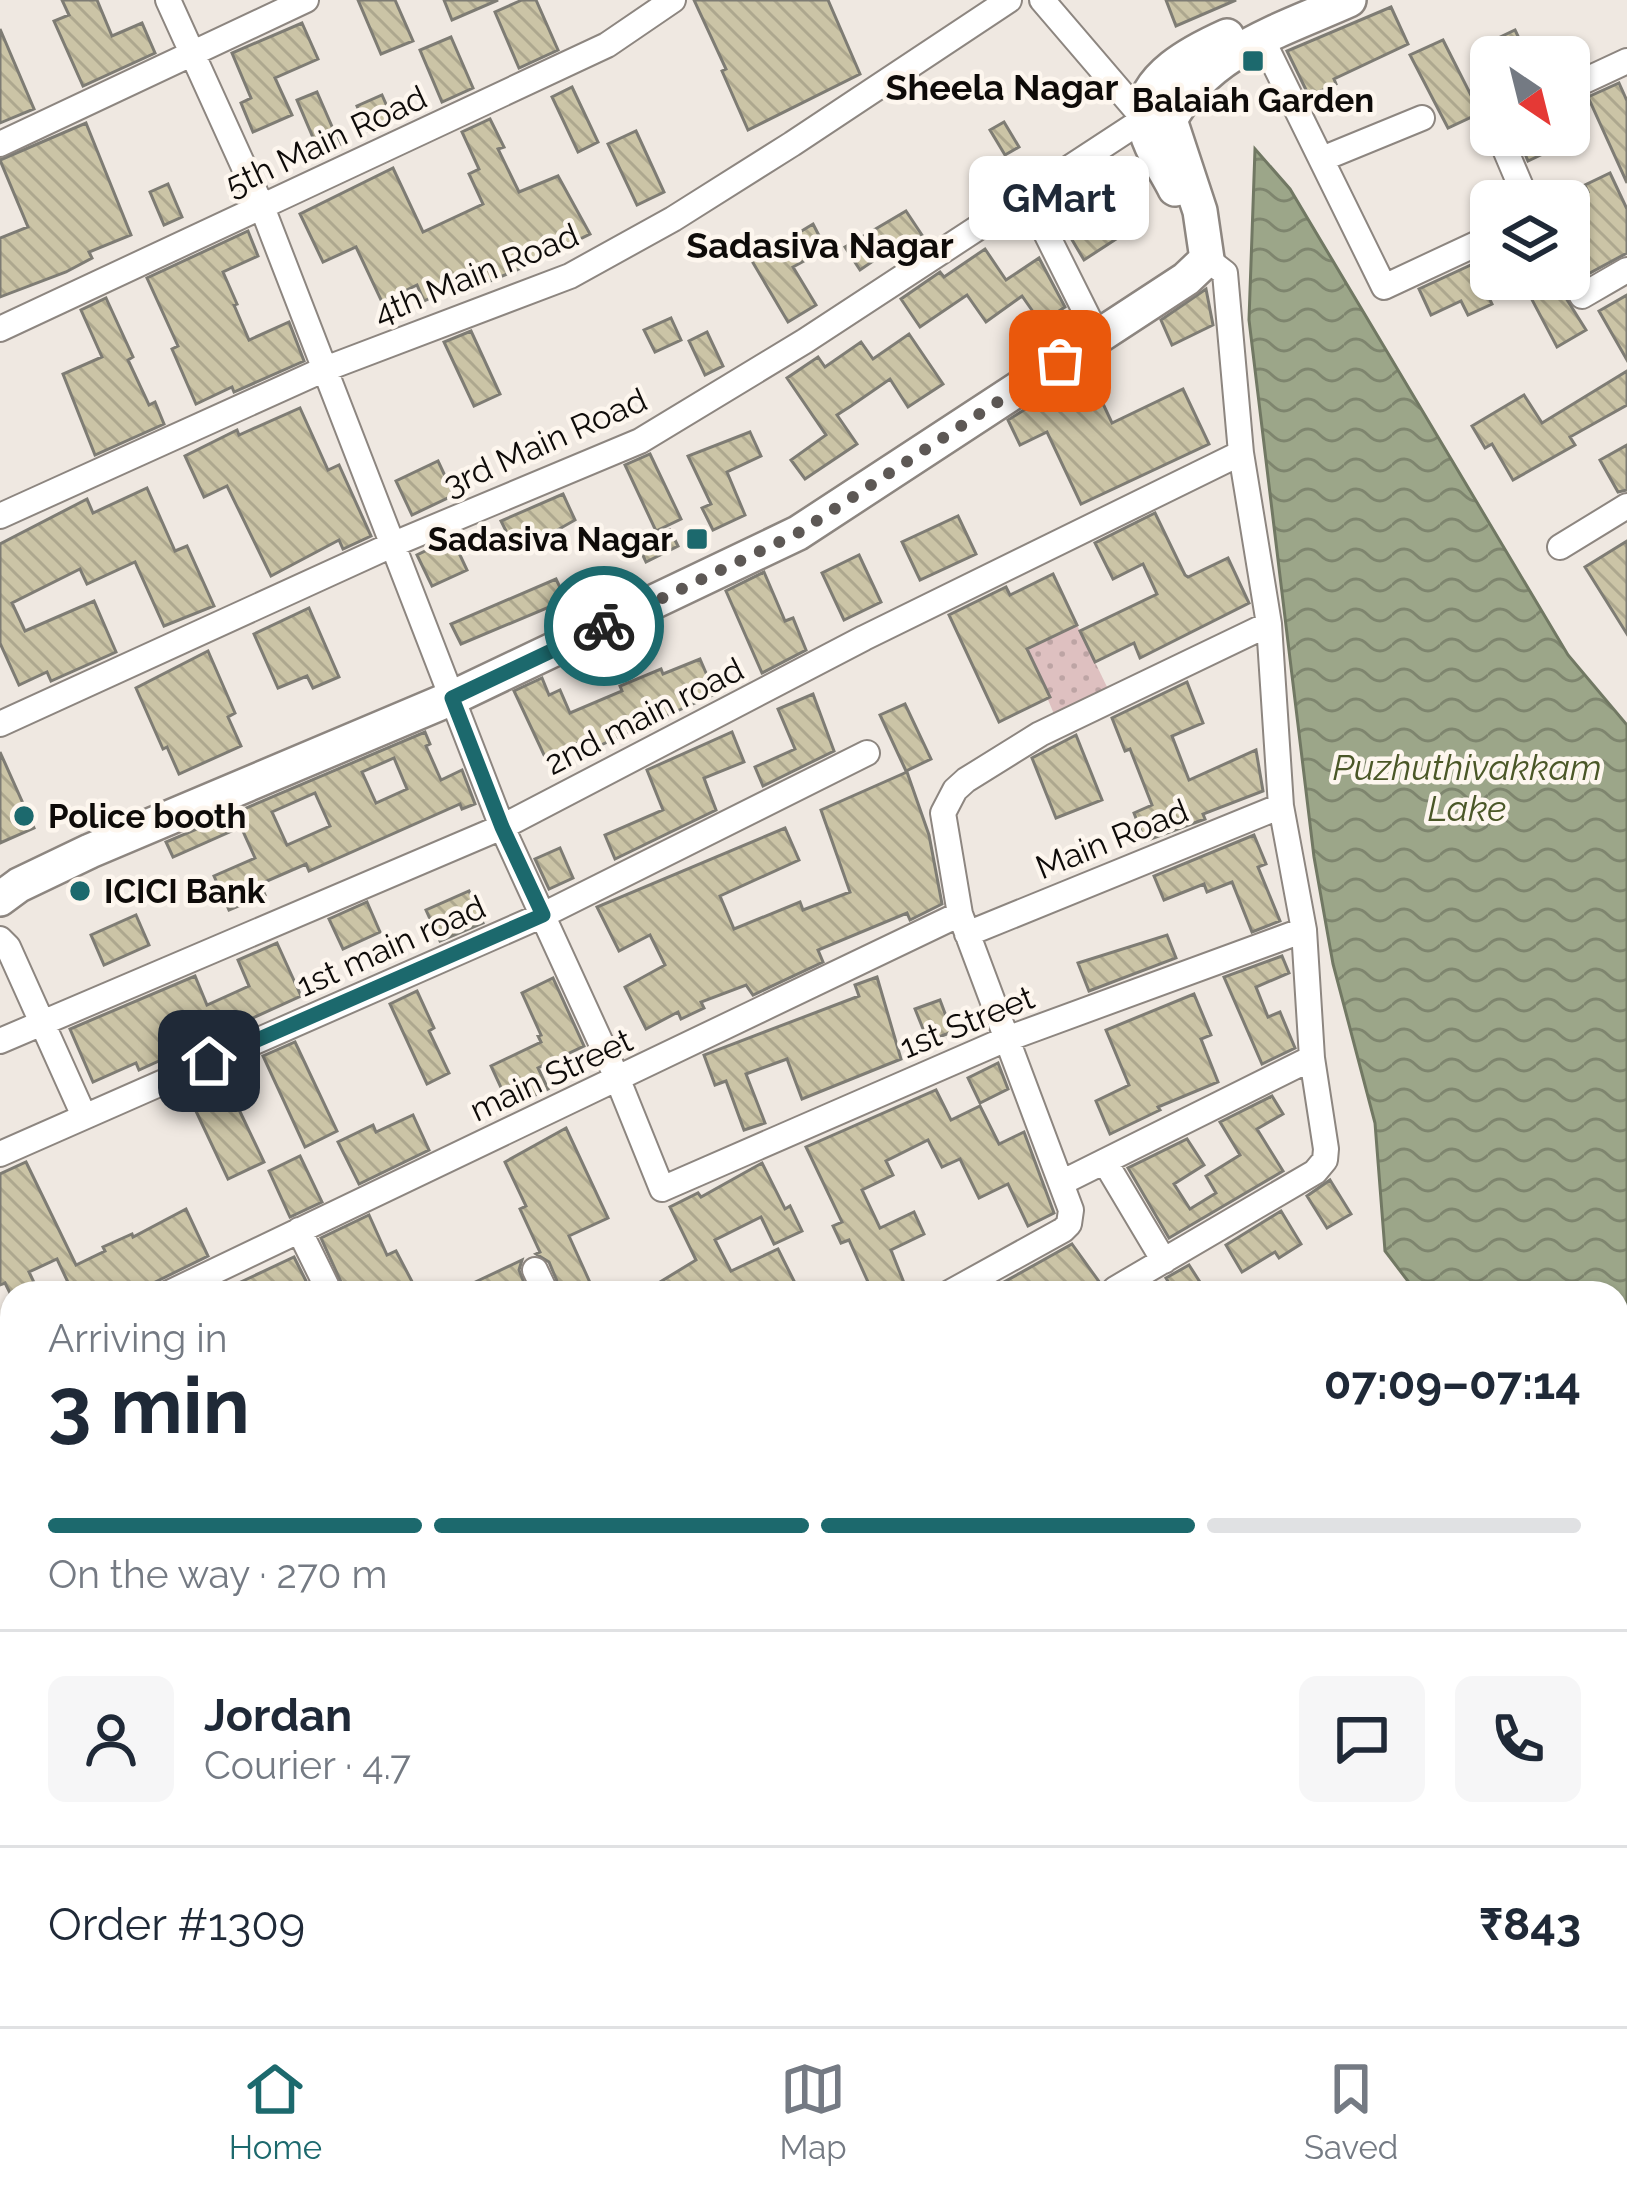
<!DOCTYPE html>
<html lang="en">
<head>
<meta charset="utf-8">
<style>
  :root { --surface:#fff; --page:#f6f6f7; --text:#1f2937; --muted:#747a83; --line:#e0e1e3; --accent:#1c696d }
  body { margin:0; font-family:Raleway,sans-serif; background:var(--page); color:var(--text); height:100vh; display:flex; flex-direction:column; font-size:45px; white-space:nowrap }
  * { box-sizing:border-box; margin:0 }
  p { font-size:39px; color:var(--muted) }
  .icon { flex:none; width:66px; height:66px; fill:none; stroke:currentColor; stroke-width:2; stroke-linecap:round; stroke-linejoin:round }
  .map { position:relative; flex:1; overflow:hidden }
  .sheet { position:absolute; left:0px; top:1281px; width:1629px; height:747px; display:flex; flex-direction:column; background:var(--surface); border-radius:36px 36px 0 0; box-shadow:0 3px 9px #0004 }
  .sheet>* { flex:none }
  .needle { width:78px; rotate:145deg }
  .fabs { position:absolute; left:1470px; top:36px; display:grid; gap:24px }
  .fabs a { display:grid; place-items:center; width:120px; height:120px; border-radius:18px; background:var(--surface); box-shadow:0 3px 9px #0004; font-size:60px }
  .pin { position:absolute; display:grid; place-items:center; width:102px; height:102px; color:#fff; margin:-51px; border-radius:24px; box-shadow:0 6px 18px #0006 }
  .courier { position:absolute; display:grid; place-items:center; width:120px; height:120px; margin:-60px; border:9px solid #1c696d; border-radius:50%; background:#fff; color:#222; box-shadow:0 3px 15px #0007 }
  .bubble { position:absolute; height:84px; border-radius:18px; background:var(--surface); box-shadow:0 3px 9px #0004; font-size:39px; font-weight:700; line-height:84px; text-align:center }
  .overview em { font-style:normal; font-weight:700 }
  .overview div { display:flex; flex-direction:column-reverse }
  .overview { display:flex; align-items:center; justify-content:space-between; height:204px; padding:0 48px }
  h1 { font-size:78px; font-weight:700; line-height:90px }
  .bar { display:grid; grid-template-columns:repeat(4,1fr); gap:18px 12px; align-content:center; height:144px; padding:0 48px }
  .bar i { height:15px; border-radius:9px; background:var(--line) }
  .bar .selected { background:var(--accent) }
  .bar p { grid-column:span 4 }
  .line { display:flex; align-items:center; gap:30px; padding:0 48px; border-top:3px solid var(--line) }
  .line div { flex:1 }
  .round { display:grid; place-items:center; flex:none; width:126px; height:126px; border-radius:18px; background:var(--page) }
  .menu { display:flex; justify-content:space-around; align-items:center; height:168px; border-top:3px solid var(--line); background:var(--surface); font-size:33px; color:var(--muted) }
  .menu a { display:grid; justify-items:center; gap:6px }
  .menu .selected { color:var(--accent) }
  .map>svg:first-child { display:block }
  .grass { fill:url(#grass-dots) }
  .water { fill:url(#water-waves); stroke:#717863; stroke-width:3 }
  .building { fill:url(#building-back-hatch); stroke:#7e7c74; stroke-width:3; fill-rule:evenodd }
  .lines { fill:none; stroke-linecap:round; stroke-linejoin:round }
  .street-casing { stroke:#8d8680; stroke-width:28 }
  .secondary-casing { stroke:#8d8680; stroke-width:38 }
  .street { stroke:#fff; stroke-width:24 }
  .secondary { stroke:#fff; stroke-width:33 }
  .done { stroke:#5d5855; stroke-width:12; stroke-dasharray:0 21.6 }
  .route { stroke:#1c696d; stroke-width:15 }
  .poi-dot { fill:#1c696d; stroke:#fdf6ee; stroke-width:4.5 }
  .labels { text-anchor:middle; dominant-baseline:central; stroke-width:9; stroke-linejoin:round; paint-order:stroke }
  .poi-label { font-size:33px; font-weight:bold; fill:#0e0b09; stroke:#fdf6ee; text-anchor:start }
  .street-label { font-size:33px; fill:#0e0b09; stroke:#fdf6ee }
  .neighbourhood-label { font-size:36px; font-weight:bold; fill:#0e0b09; stroke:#fdf6ee }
  .water-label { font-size:36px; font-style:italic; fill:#4a5727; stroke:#fdf6ee }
</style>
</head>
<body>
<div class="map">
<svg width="1627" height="2026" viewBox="0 0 1627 2026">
  <defs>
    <pattern id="grass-dots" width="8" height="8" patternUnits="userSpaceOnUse" patternTransform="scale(3)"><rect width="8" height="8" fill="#dec0c0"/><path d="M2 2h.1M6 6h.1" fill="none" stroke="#bda4a4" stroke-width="1.8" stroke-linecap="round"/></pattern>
    <pattern id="water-waves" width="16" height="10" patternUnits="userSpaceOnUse" patternTransform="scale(3)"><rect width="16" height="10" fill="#9ca689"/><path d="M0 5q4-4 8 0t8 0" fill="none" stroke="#7e856e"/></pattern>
    <pattern id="building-back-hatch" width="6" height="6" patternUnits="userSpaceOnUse" patternTransform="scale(3)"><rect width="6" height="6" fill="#cbc4a6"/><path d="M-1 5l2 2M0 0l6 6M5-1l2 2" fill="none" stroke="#ada78e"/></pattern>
  </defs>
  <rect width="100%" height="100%" fill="#efe8e1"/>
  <path class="grass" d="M1077 625 1109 691 1054 714 1025 645Z"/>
  <path class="water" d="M1255 149 1290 189 1568 655 1627 725V1483L1617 1478V1293H1417L1385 1251 1375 1123 1333 964 1314 857 1249 320Z"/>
  <path class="building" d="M62 0H97L112 36 142 23 155 53 83 86 54 21 69 15Z
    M358 0H395L413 41 381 54Z
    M444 0H498L452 20Z
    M522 0H536L558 50 519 68 495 12Z
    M694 0H828L860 74 748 130 722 71 726 69Z
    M1166 0H1236L1176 26Z
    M1391 7 1408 44 1334 79 1336 84 1309 96 1287 51Z
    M302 23 318 59 275 78 292 115 253 132 241 103 251 98 232 53Z
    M0 29 34 109 0 123Z
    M1515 30 1528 57H1499L1492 41Z
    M451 37 473 88 442 102 420 50Z
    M1443 40 1480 113 1448 128 1410 55Z
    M1619 83 1627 101V183L1588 97Z
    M572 87 598 142 578 152 552 97Z
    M317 92 340 145 320 154 297 100Z
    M382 95 393 120 368 131 357 106Z
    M490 119 504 147 498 149 519 192 558 176 590 234 517 270 473 288 469 280 424 301 417 285 382 302 356 247 323 262 300 214 393 168 423 232 483 204 469 174 479 169 462 132Z
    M1004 122 1019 147 1005 155 990 130Z
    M86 123 131 235 89 252 92 258 66 272 0 297V238L28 227 0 160Z
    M636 131 664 192 637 205 608 144Z
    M1517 135H1546L1553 149 1528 161Z
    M1101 167 1139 224 1084 260 1049 201Z
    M1610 173 1627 209V253L1588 274 1569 250V200L1588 192 1585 185Z
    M168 184 182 217 164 225 150 192Z
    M906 211 922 235 905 247 901 242 860 270 845 247Z
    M813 224 826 249 793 267 816 305 788 322 752 261Z
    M248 231 258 256 223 272 237 304 234 305 249 340 289 322 304 361 234 392 232 387 196 404 172 349 178 346 147 278Z
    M985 249 1006 280 1039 258 1065 307 1041 323 1022 296 986 322 967 295 920 327 901 299 940 272 944 277Z
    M1473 264 1492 304 1468 315 1461 301 1431 315 1419 289Z
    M1521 279H1554L1586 330 1557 347Z
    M1206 289 1213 325 1172 345 1161 320Z
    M1627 295V360L1599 311Z
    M106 298 133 357 128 360 149 405 155 402 164 424 95 455 63 374 102 357 81 310Z
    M671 318 681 340 655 352 644 330Z
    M471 331 500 394 474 406 444 342Z
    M707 332 723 366 705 375 689 341Z
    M909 334 943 384 908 407 890 379 851 406 837 415 857 444 805 479 791 460 826 435 787 378 818 357 825 367 861 342 873 359Z
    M1627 371V405L1570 437 1575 445 1513 480 1492 444 1485 448 1472 426 1524 395 1542 423Z
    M1089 374 1112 423 1183 389 1209 444 1081 504 1047 432 1020 445 1008 420 1054 391Z
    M300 408 328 470 339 465 371 536 343 549 339 540 271 576 227 486 204 497 185 456 237 430 239 435Z
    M750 432 761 456 727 472 745 515 713 530 702 508 711 504 688 456Z
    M1627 445V490L1618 492 1600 460Z
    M650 454 681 519 656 531 625 465Z
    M438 461 454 495 412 515 396 481Z
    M147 488 175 551 187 546 214 606 164 626 135 562 87 584 80 569 12 603 25 631 94 601 116 652 51 681 47 672 19 685 0 643V544L87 499 93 513Z
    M563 494 575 520 517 553 501 521Z
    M1155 513 1185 575 1188 577 1228 558 1249 603 1140 658 1134 643 1095 662 1080 631 1157 594 1143 564 1113 579 1095 543Z
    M958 516 976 554 920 580 902 542Z
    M670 530 678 546 646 562 638 545Z
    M452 538 467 570 432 586 417 555Z
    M1627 541V634L1585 567Z
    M859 555 881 602 844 620 822 573Z
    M764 572 785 621 793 618 806 650 762 673 726 591Z
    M1053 574 1077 625 1027 649 1050 697 999 722 949 615 1006 587 1010 595Z
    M556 579 566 600 461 644 451 624Z
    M309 608 339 677 313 688 307 676 278 688 254 634Z
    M208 651 235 713 228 717 241 746 179 774 167 747 163 749 136 688Z
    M700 659 715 694 594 748 590 738 545 757 514 691 542 678 549 695 560 690 570 713 622 691 620 686 661 669 663 674Z
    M1187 682 1203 723 1172 736 1189 780 1256 750 1263 791 1203 814 1205 819 1145 841 1134 813 1152 805 1130 749 1125 751 1112 718Z
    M813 694 834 751 763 786 755 767 795 749 778 709Z
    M905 704 931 759 906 771 880 715Z
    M425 732 430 744 426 746 441 780 462 770 475 804 462 809 460 804 309 871 306 864 260 884 265 895 229 910 214 876 255 858 241 827 173 857 166 842ZM394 758 407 789 376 803 362 772ZM315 793 330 826 287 845 272 812Z
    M732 732 744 762 704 778 716 810 615 859 605 835 663 810 647 770Z
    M1076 735 1102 800 1056 818 1032 758Z
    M0 752 34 828 0 843Z
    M907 772 929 835 942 904 910 920 907 913 818 950 823 962 753 995 746 985 701 1002 704 1008 681 1019 678 1012 646 1029 625 987 665 965 650 935 619 951 597 907 785 828 799 860 720 896 734 929 800 902 803 910 850 892 821 810Z
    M1254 835 1266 864 1258 867 1280 921 1252 932 1232 882 1207 892 1204 884 1164 900 1154 876Z
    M560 848 573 878 549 889 535 859Z
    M469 891 483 923 440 941 426 910Z
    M367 902 380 932 343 949 329 919Z
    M136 915 149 945 104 965 91 935Z
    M1167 935 1176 958 1089 991 1078 963Z
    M277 943 301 996 139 1070 136 1063 93 1082 70 1029 195 976 207 1005 249 986 238 960Z
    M1282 956 1289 973 1256 987 1268 1017 1280 1012 1295 1048 1262 1064 1224 977Z
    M877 977 901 1059 802 1099 787 1059 746 1074 765 1123 744 1130 726 1081 715 1085 704 1055 859 996 855 985Z
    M553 978 584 1046 538 1068 548 1089 510 1107 491 1066 541 1042 538 1036 541 1035 522 993Z
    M417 991 434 1028 429 1031 449 1073 427 1084 390 1004Z
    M1194 994 1211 1035 1201 1039 1218 1082 1158 1107 1160 1110 1110 1134 1096 1101 1129 1085 1106 1030Z
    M940 1000 952 1032 928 1041 915 1009Z
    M295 1042 337 1131 305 1147 263 1056Z
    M998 1063 1008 1089 980 1103 968 1078Z
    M222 1074 264 1162 228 1179 186 1090Z
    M936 1090 951 1120 980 1106 999 1144 1024 1132 1054 1213 1028 1226 1008 1184 979 1198 960 1159 942 1167 928 1140 886 1161 893 1175 862 1190 880 1228 914 1212 924 1234 891 1250 908 1293H873L849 1240 841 1243 833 1226 842 1222 806 1147Z
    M1272 1096 1283 1114 1257 1129 1283 1171 1169 1238 1128 1168 1187 1139 1204 1165 1174 1184 1190 1209 1216 1193 1206 1176 1240 1155 1220 1122Z
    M413 1115 429 1150 359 1184 338 1142 373 1125 376 1132Z
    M566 1128 608 1218 569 1236 592 1287 581 1293H562L549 1262 536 1254 540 1252 520 1209 526 1206 505 1162Z
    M300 1156 322 1202 290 1217 269 1171Z
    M26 1162 76 1265 105 1251 103 1247 132 1234 133 1237 186 1209 208 1256 133 1293H73L57 1259 29 1272 39 1293H10L5 1283 0 1285V1174Z
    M762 1163 785 1209 790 1206 802 1231 774 1244 761 1217 715 1240 731 1271 778 1249 800 1293H642L696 1260 670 1207 698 1193 701 1197Z
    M1330 1180 1351 1214 1327 1228 1307 1196Z
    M1281 1211 1301 1244 1279 1258 1275 1252 1242 1272 1226 1245Z
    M369 1215 387 1255 396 1251 418 1293H346L321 1238Z
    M1072 1244 1100 1283 1099 1293H1011L1004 1282Z
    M294 1257 312 1293H217L245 1280Z
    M522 1260 519 1270 528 1293H452Z
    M1189 1265 1207 1293H1175L1166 1278Z"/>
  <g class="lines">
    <defs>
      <path id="street" d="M168 0 262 207 502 827 618 1080 662 1189 1004 1040 1304 930
        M1262 39 1384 287 1491 237
        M1569 88 1627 61
        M1499 135 1527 201
        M0 144 306 0
        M1322 159 1422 118
        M1028 197 1098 337
        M1569 274 1582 296 1627 270
        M0 329 607 45 673 0
        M0 516 325 369 570 276 673 219 792 144 1009 0
        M1560 547 1627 506
        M0 724 394 544 640 441 805 341 1144 119 1042 0
        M967 934 1281 806
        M0 939 8 947 84 1116
        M0 1041 502 827 864 638 1241 453
        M0 1154 543 915 867 753
        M1105 1162 1164 1261
        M1063 1182 1312 1058
        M299 1230 330 1293
        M535 1270 546 1293
        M1115 1289 1315 1172 1325 1160 1326 1149 1312 1058 1304 930 1281 806 1269 624 1241 453 1225 273 1207 259
        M169 1293 960 914
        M949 1293 1063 1230 1069 1224 1071 1210 960 914 943 813 955 790 966 780 1040 734 1269 624
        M0 1375 12 1369
        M0 1456 12 1483
        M0 1577 12 1572
        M1617 1613 1627 1626
        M1617 1727 1627 1722
        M0 1757 12 1752
        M1617 1882 1627 1877
        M0 1986 12 1979
        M349 2016 354 2026
        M1012 2016 1017 2026
        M1245 2016 1250 2026
        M112 2026 131 2016
        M658 2026 678 2016
        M1044 2026 1063 2016
        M1344 2026 1363 2016
        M1584 2026 1607 2016"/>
      <path id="secondary" d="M1175 189C1165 169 1146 143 1144 120 1140 77 1196 50 1227 36
        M0 899 19 885 90 851 452 698 798 533 1186 279 1207 259 1200 211 1170 120C1209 50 1280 31 1349 0"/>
    </defs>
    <use href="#street" class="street-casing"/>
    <use href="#secondary" class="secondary-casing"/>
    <use href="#street" class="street"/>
    <use href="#secondary" class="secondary"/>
  </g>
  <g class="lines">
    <path class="done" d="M604 626 798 533 1060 361"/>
    <path class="route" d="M209 1061 543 915 502 827 452 698 604 626"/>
  </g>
  <g class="poi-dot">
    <rect x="1241" y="49" width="24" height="24" rx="6"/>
    <rect x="685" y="527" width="24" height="24" rx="6"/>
    <circle cx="24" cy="816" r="12"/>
    <circle cx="80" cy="891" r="12"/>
  </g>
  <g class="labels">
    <g class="poi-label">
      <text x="1253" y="100" text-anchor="middle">Balaiah Garden</text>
      <text x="673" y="539" text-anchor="end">Sadasiva Nagar</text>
      <text x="48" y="816">Police booth</text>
      <text x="104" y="891">ICICI Bank</text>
    </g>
    <g class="street-label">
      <text transform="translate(326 141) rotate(-25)">5th Main Road</text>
      <text transform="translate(476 274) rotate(-22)">4th Main Road</text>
      <text transform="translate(545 442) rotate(-24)">3rd Main Road</text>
      <text transform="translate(644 716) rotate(-27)">2nd main road</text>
      <text transform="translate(1112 839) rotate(-22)">Main Road</text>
      <text transform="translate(391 946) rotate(-24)">1st main road</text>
      <text transform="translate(967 1022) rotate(-22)">1st Street</text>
      <text transform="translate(551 1075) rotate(-25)">main Street</text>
    </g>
    <g class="neighbourhood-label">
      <text x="1002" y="87">Sheela Nagar</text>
      <text x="820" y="245">Sadasiva Nagar</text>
    </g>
    <g class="water-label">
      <text x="1467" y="767">Puzhuthivakkam<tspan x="1467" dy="41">Lake</tspan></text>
    </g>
  </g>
</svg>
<div class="fabs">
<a><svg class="needle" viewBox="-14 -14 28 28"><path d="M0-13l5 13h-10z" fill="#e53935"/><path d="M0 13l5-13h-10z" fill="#747a83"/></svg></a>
<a><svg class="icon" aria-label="layers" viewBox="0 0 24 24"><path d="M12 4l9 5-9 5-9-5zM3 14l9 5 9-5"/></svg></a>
</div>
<div class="pin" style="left:1060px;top:361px;background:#ea580c"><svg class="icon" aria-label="bag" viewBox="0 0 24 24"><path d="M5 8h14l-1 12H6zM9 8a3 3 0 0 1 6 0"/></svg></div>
<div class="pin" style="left:209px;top:1061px;background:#1f2937"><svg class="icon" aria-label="home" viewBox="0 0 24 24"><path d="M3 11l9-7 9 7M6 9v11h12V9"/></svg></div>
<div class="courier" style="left:604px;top:626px"><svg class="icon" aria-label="bike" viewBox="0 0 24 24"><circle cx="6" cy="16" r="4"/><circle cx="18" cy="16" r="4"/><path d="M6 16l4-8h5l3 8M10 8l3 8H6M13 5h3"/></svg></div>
<div class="bubble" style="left:969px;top:156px;width:180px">GMart</div>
<section class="sheet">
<div class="overview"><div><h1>3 min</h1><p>Arriving in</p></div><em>07:09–07:14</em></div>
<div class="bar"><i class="selected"></i><i class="selected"></i><i class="selected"></i><i></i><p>On the way · 270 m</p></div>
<div class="line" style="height:216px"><a class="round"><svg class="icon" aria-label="person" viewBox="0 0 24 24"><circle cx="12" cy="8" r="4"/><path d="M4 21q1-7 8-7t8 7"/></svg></a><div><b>Jordan</b><p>Courier · 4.7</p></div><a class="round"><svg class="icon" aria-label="chat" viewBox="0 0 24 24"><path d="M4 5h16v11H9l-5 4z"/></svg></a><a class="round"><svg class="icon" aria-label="phone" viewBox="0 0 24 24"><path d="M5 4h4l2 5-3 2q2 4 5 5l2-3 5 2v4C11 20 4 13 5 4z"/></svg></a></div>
<div class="line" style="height:156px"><div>Order #1309</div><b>₹843</b></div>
</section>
</div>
<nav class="menu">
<a class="selected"><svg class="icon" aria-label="home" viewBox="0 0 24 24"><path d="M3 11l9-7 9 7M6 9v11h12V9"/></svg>Home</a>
<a><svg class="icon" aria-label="map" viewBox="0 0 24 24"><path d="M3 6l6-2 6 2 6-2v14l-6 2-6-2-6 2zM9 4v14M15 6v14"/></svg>Map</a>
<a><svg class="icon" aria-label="saved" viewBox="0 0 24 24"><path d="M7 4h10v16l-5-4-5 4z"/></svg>Saved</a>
</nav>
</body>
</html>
